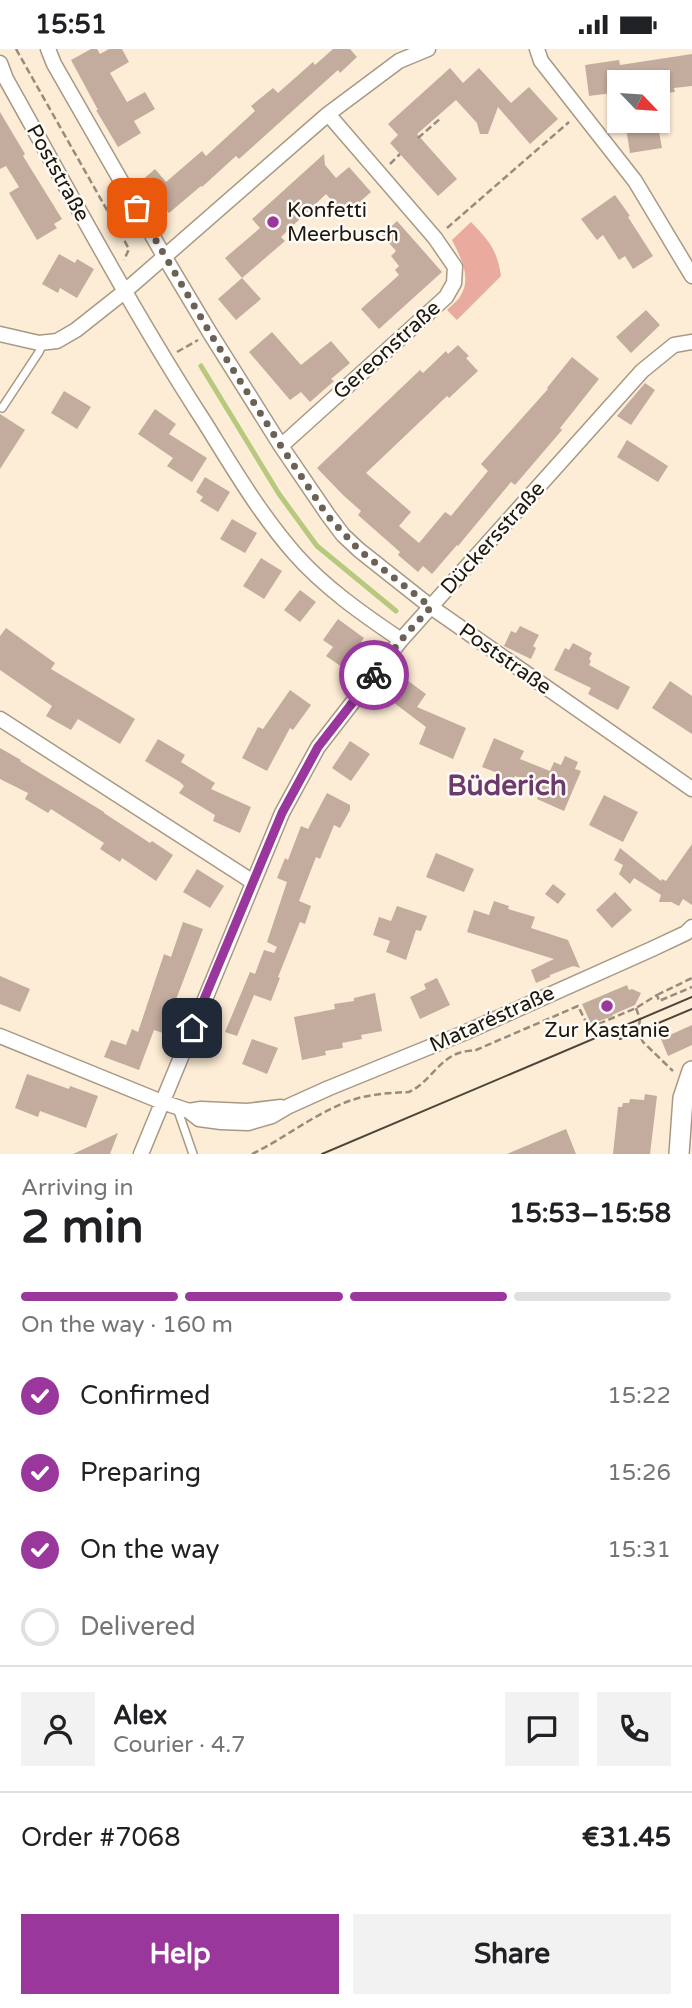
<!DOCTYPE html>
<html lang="en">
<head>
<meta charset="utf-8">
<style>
  :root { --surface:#fff; --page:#f2f2f2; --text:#202124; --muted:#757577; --line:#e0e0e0; --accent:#9a379d }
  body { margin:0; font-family:"Varela Round",sans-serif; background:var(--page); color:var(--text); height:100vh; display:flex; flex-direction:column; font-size:26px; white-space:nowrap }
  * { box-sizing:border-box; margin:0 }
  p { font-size:23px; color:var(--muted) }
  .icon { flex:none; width:38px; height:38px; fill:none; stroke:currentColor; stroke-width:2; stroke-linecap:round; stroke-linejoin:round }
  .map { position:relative; height:1105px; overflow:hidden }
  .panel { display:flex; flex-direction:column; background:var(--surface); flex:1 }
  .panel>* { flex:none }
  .needle { width:46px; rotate:115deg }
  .buttons { position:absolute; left:607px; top:21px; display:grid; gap:14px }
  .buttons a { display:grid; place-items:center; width:63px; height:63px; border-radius:0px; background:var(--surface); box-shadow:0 2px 5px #0004; font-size:35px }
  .pin { position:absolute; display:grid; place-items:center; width:60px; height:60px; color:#fff; margin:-30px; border-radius:14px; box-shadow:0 4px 10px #0006 }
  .courier { position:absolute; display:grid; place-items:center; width:70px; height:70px; margin:-35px; border:5px solid #9a379d; border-radius:50%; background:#fff; color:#222; box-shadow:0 2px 9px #0007 }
  .head em { font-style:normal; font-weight:700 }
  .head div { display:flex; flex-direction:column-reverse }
  .head { display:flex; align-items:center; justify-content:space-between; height:119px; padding:0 21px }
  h1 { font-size:46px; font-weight:700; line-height:52px }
  .bar { display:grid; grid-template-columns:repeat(4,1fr); gap:10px 7px; align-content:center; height:84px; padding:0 21px }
  .bar i { height:9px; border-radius:5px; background:var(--line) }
  .bar .current { background:var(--accent) }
  .bar p { grid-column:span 4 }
  .line { display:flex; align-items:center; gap:18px; padding:0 21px; border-top:2px solid var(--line) }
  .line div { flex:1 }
  .round { display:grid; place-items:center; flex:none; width:74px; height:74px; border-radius:0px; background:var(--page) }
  ol { padding:0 21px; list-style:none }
  li { display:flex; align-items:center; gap:21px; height:77px }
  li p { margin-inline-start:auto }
  li .icon { padding:7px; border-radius:50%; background:var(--accent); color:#fff; stroke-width:4 }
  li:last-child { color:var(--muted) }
  li i { width:38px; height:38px; border:4px solid var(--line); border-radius:50% }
  .button { display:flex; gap:14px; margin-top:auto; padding:14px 21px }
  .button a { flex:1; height:80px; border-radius:0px; background:var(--accent); color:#fff; font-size:28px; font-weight:700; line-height:80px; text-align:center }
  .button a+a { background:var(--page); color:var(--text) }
  .status { display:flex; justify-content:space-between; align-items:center; height:49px; padding:0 35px; background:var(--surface); direction:ltr }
  .status svg { height:19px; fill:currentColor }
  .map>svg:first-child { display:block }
  .green { fill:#e8ab9e }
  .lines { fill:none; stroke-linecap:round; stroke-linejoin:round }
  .stream { stroke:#b6c97c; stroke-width:5 }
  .building { fill:#c3ab9d }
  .service-casing { stroke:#a89984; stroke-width:10 }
  .minor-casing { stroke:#a89984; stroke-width:17 }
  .secondary-casing { stroke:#a89984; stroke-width:22 }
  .path { stroke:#978c7c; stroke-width:2.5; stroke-dasharray:7 3.5; stroke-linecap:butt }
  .service { stroke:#fff; stroke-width:7 }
  .minor { stroke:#fff; stroke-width:14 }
  .secondary { stroke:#fff; stroke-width:19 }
  .tram { stroke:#4c4539; stroke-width:2 }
  .done { stroke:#6b6255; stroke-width:7; stroke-dasharray:0 12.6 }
  .route { stroke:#9a379d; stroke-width:9 }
  .poi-dot { fill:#9a379d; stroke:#fffcf7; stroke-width:2.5 }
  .labels { text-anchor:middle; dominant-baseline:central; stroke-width:5; stroke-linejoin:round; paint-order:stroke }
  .street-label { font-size:21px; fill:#1c170f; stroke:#fffcf7 }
  .poi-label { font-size:21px; fill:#1c170f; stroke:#fffcf7; text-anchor:start }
  .district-label { font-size:28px; font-weight:bold; fill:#6c3a6c; stroke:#fffcf7 }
</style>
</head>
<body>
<div class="status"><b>15:51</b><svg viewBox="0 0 49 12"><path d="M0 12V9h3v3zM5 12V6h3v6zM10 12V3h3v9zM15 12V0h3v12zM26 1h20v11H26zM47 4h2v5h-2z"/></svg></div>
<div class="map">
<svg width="692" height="1105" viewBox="0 0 692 1105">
  <rect width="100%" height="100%" fill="#fdedd6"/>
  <path class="green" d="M471 173C489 192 497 200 501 227L457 271 447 261C452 256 459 251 462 244 471 227 460 207 452 191Z"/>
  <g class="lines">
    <path class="stream" d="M201 317 279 445 317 497 396 562"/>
  </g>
  <path class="building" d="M91 0H97L100 5 109 0H122L129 13 110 24 127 53 145 43 155 60 134 72 141 84 118 98 96 61H98L71 11Z
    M333 0H350L357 8 340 24 338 21 239 110 236 107 202 138 201 137 169 164 141 132 155 120 166 133 202 102 206 107 255 62 251 57 273 39 278 44 313 13 315 16Z
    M692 5V37L674 39 675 43 658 45V33H620V43L589 47 585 16 619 11 620 16Z
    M450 19 463 34 479 19 511 54 529 38 558 70 530 95 498 58 488 85H480L477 74 456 51 417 85 457 130 438 147 390 94 398 86 388 75Z
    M0 63 25 105 23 107 62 170 54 175 57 179 37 191 9 144 19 138 6 117 0 120Z
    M635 72H657L662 99 630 104 625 73Z
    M324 105 325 116 336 129 349 118 371 143 345 166 326 145 281 188 285 192 242 229 225 209 260 179 252 170Z
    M615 146 630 167 628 168 653 207 633 220 625 207 619 211 603 186 597 191 581 170Z
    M397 172 442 223 379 280 361 260 399 226 395 221 399 217 391 207 396 202 382 186Z
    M59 205 75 214 77 210 94 220 77 249 60 239 58 244 42 235Z
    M242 229 261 250 236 271 218 250Z
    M646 261 660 276 631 304 616 288Z
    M272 283 301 316 331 292 350 314 331 330 334 332 310 353 301 343 290 351 249 303Z
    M458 296 469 307 466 309 478 322 449 349 447 347 366 424 411 463 399 477 419 494 445 463 451 467 488 422 481 415 548 340 547 339 572 308 599 330 560 379 562 381 515 436 511 433 458 497 457 496 432 525 423 517 418 523 398 506 400 503 358 466 361 462 343 446 317 419 420 321 423 324 446 302 448 305Z
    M645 334 655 341 631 376 617 367Z
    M64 342 91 358 77 380 51 364Z
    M155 360 176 375 169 385 207 409 192 433 167 417 173 409 138 385Z
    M0 365 25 381 0 420Z
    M627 391 668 417 658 433 617 408Z
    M205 428 230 443 218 463 200 452 203 448 196 443Z
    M232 470 257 484 245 504 220 490Z
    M261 509 282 522 264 550 243 537Z
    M300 541 316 553 300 573 284 561Z
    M338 570 364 589 342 618 326 607 333 598 323 591Z
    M520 577 539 586 533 597 536 599 531 610 504 597 511 582 516 584Z
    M6 579 55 614 51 620 135 670 120 695 78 670 71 681 46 667 52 657 0 621V587Z
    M573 594 592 604 589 610 591 612 589 616 630 638 618 661 588 645 591 639 554 621 565 599 569 601Z
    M400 626 426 645 417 658 466 679 453 710 419 695 426 678 393 653 395 650 387 644Z
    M670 632 692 647V685L652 659Z
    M290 641 311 656 293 681 290 679 267 722 242 709 258 678 263 680Z
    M494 689 524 702 520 710 550 722 554 713 561 716 565 707 578 713 575 720 581 722 564 762 537 750 542 738 515 727 510 737 493 730 495 723 482 718Z
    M158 690 185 706 181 713 215 734 211 740 251 758 240 784 213 772 215 766 179 744 184 737 180 733 145 712Z
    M350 692 370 705 351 732 332 719Z
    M0 699 21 711 20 712 104 763V764L150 794 152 792 173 806 156 832 122 809 120 813 100 800 104 794 51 760 48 764 25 750 28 744 0 730Z
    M327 744 350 756V761L340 779 334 776 320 810 316 808 299 852 311 857 305 875 300 873 278 928 280 929 271 952 254 946 237 987 225 983 250 923 255 925 264 901 274 904 277 898 267 893 287 833 277 829 285 809 288 811 301 777 308 780Z
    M604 746 638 763 623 793 589 776Z
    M692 795V856L683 850 679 857 671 853H659L661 846 634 829 630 835 619 825 623 816 614 811 620 799 661 832 662 830 666 832Z
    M436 804 474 820 464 843 426 828Z
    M197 820 224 837 210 859 183 843Z
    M553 835 566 845 558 855 545 845Z
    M615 843 632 861 612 879 596 861Z
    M494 852 509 857 508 860 535 868 531 879 568 891 580 919 573 917 550 926V928L536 934 531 921 554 910 467 883 474 861 489 866Z
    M397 857 427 867 421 882 416 881 406 911 386 903 390 892 373 886 379 868 391 872Z
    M183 873 203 880 172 961H174L166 985 154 981 139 1021 104 1008 111 991 126 996 132 980 138 983 164 905 171 908Z
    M0 927 30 940 20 963 0 955Z
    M437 929 450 956 420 970 410 948 426 940 424 935Z
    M627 936 629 941 632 940 641 944 635 956 612 966 613 967 591 975 582 955Z
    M375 944 382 982 361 986 362 990 342 994 343 999 325 1002 326 1006 302 1011 294 968 335 960 334 955 354 952V949Z
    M692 976V996L668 1007 661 990Z
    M252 990 278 999 267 1025 242 1015Z
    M27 1025 69 1040 70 1037 98 1047 86 1079 40 1062 38 1068 15 1059Z
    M645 1045 657 1047 650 1105H613L618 1058H622L623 1054H629L630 1050 644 1051Z
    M566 1080 576 1105H507Z
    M118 1084 110 1105H73Z"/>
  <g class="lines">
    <defs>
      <path id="service" d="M2 359 39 303 43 294
        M177 1059 193 1105"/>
      <path id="minor" d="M48 0 54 15 164 207 210 284 281 397 328 466 343 486 359 501 431 558 692 740
        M537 0 541 12 635 132 692 227
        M0 14 6 30C71 146 133 263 205 374 233 419 260 465 295 505 325 539 364 566 401 591
        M0 285 39 294 57 292 76 281 124 243 328 65 399 12 428 0
        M281 397 446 248 454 234 455 218 435 189 328 65
        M0 670 253 833
        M0 987 162 1053 189 1062 199 1070 221 1073 248 1074 272 1067 289 1057 329 1039 464 984 652 900 686 884 692 878
        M189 1062 201 1060 247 1062 281 1058
        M141 1105 282 764 318 698 401 591 642 322 674 296 692 293"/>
      <path id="secondary" d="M679 1105 683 1049 692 1022"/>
    </defs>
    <use href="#service" class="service-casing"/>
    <use href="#minor" class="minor-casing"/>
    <use href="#secondary" class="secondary-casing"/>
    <path class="path" d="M16 0 129 200 124 211
      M418 89 441 69
      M390 115 400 105
      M447 179 569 73
      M177 303 198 291
      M657 946 692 929
      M636 959 640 970 638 983 643 993 673 1022
      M252 1105C285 1089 314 1065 349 1052 368 1045 389 1044 409 1043 429 1034 438 1011 459 1004 464 1002 471 1002 476 1001L578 957 589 979 636 959 657 946 659 952 692 938"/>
    <use href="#service" class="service"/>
    <use href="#minor" class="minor"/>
    <use href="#secondary" class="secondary"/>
    <path class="tram" d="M620 990 692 960
      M322 1105 692 948"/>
  </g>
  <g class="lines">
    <path class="done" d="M137 159 210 284 281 397 327 466 359 501 431 558 401 591 374 626"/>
    <path class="route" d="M192 979 282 764 318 698 374 626"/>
  </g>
  <g class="poi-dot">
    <circle cx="273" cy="173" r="7"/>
    <circle cx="607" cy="957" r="7"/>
  </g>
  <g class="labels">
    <g class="street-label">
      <text transform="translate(58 124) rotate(61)">Poststraße</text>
      <text transform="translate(387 301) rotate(-42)">Gereonstraße</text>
      <text transform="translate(493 489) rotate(-48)">Dückersstraße</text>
      <text transform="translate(505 610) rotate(35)">Poststraße</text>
      <text transform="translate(492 970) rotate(-24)">Mataréstraße</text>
    </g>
    <g class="poi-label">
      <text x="287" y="161">Konfetti<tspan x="287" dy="24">Meerbusch</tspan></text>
      <text x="607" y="981" text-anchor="middle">Zur Kastanie</text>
    </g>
    <g class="district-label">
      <text x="507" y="737">Büderich</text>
    </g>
  </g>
</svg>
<div class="buttons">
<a><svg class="needle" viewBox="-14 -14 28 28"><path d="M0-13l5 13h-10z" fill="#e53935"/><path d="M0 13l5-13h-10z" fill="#757577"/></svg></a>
</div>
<div class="pin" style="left:137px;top:159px;background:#ea580c"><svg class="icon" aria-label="bag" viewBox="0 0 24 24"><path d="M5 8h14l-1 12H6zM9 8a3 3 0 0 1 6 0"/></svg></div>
<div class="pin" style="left:192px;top:979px;background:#1f2937"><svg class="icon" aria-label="home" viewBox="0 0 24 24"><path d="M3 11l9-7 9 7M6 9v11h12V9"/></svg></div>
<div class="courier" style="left:374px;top:626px"><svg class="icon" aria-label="bike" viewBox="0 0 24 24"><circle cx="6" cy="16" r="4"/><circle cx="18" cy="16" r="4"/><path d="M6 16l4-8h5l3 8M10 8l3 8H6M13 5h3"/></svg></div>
</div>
<section class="panel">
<div class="head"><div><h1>2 min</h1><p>Arriving in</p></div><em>15:53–15:58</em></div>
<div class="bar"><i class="current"></i><i class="current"></i><i class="current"></i><i></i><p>On the way · 160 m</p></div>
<ol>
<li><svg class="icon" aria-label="check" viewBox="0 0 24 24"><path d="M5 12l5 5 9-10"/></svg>Confirmed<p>15:22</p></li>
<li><svg class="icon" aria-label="check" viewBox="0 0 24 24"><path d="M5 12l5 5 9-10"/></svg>Preparing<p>15:26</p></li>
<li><svg class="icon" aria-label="check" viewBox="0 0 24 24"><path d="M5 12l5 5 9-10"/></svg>On the way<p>15:31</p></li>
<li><i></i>Delivered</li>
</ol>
<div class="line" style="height:126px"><a class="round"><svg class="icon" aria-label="person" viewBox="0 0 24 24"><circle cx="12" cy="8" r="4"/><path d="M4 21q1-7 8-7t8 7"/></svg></a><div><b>Alex</b><p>Courier · 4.7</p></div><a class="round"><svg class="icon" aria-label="chat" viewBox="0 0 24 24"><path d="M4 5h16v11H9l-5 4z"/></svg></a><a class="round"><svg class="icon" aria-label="phone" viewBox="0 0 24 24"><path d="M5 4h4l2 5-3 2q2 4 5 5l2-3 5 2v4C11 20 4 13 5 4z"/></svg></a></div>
<div class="line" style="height:91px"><div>Order #7068</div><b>€31.45</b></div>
<div class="button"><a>Help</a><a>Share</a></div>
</section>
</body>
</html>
